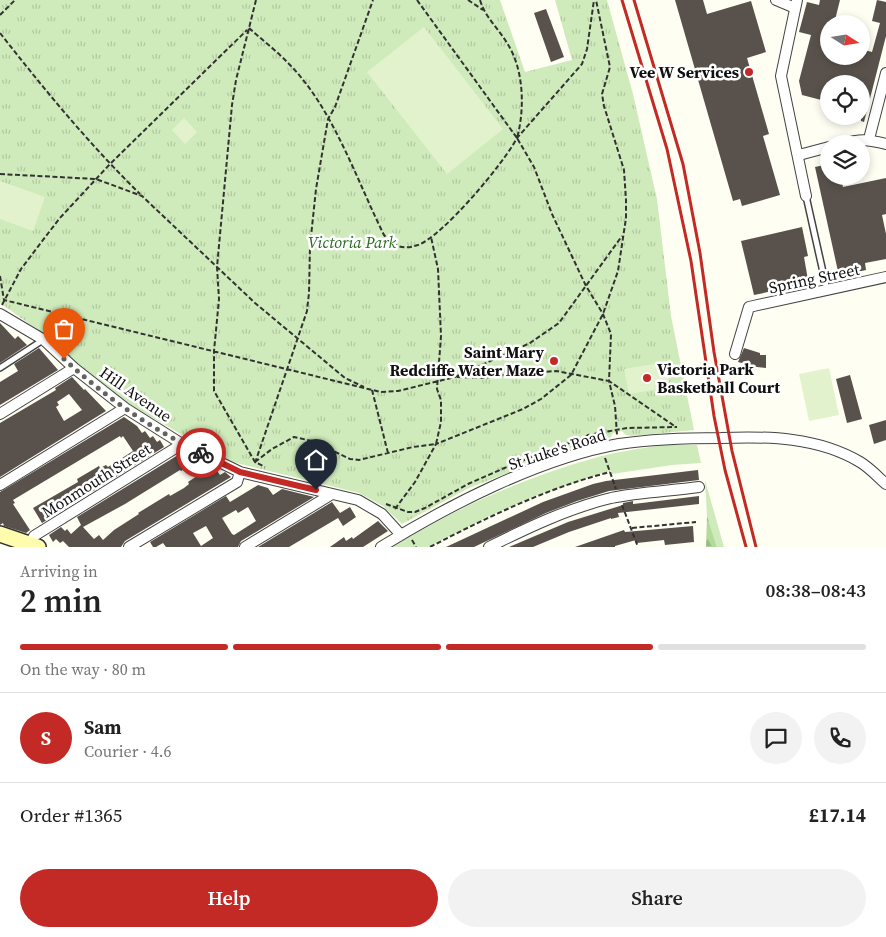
<!DOCTYPE html>
<html lang="en">
<head>
<meta charset="utf-8">
<style>
  :root { --surface:#fff; --page:#f2f2f2; --text:#222; --muted:#767676; --line:#e0e0e0; --accent:#c32925 }
  body { margin:0; font-family:"Source Serif 4",serif; background:var(--page); color:var(--text); height:100vh; display:flex; flex-direction:column; font-size:19px; white-space:nowrap }
  * { box-sizing:border-box; margin:0 }
  p { font-size:16px; color:var(--muted) }
  .icon { flex:none; width:28px; height:28px; fill:none; stroke:currentColor; stroke-width:2; stroke-linecap:round; stroke-linejoin:round }
  .map { position:relative; height:547px; overflow:hidden }
  .drawer { display:flex; flex-direction:column; background:var(--surface); flex:1 }
  .drawer>* { flex:none }
  .needle { width:32px; rotate:102deg }
  .buttons { position:absolute; left:820px; top:15px; display:grid; gap:10px }
  .buttons a { display:grid; place-items:center; width:50px; height:50px; border-radius:50%; background:var(--surface); box-shadow:0 2px 8px #0003; font-size:25px }
  .pin { position:absolute; display:grid; place-items:center; width:42px; height:42px; color:#fff; margin:-51px -21px; border-radius:50% 50% 50% 0; rotate:-45deg; box-shadow:0 0 5px #0007 }
  .pin .icon { rotate:45deg }
  .courier { position:absolute; display:grid; place-items:center; width:50px; height:50px; margin:-25px; border:4px solid #c32925; border-radius:50%; background:#fff; color:#222; box-shadow:0 1px 6px #0007 }
  .head em { font-style:normal; font-weight:600 }
  .head div { display:flex; flex-direction:column-reverse }
  .head { display:flex; align-items:center; justify-content:space-between; height:85px; padding:0 20px }
  h1 { font-size:32px; font-weight:600; line-height:38px }
  .bar { display:grid; grid-template-columns:repeat(4,1fr); gap:8px 5px; align-content:center; height:60px; padding:0 20px }
  .bar i { height:6px; border-radius:4px; background:var(--line) }
  .bar .active { background:var(--accent) }
  .bar p { grid-column:span 4 }
  .line { display:flex; align-items:center; gap:12px; padding:0 20px; border-top:1px solid var(--line) }
  .line div { flex:1 }
  .round { display:grid; place-items:center; flex:none; width:52px; height:52px; border-radius:26px; background:var(--page) }
  .button { display:flex; gap:10px; margin-top:auto; padding:10px 20px }
  .button a { flex:1; height:58px; border-radius:30px; background:var(--accent); color:#fff; font-size:20px; font-weight:600; line-height:58px; text-align:center }
  .button a+a { background:var(--page); color:var(--text) }
  .map>svg:first-child { display:block }
  .grass { fill:#d0ebbb }
  .forest { fill:url(#forest-firs) }
  .park { fill:url(#park-tufts) }
  .pitch { fill:#e2f2cd }
  .building { fill:#59524c; fill-rule:evenodd }
  .lines { fill:none; stroke-linecap:round; stroke-linejoin:round }
  .lane-casing { stroke:#434343; stroke-width:8 }
  .street-casing { stroke:#434343; stroke-width:12 }
  .secondary-casing { stroke:#323232; stroke-width:18 }
  .path { stroke:#323232; stroke-width:2; stroke-dasharray:5 2.5; stroke-linecap:butt }
  .lane { stroke:#fff; stroke-width:5 }
  .street { stroke:#fff; stroke-width:10 }
  .secondary { stroke:#fffcae; stroke-width:15 }
  .rail { stroke:#c32925; stroke-width:3 }
  .done { stroke:#64635f; stroke-width:5; stroke-dasharray:0 9 }
  .route { stroke:#c32925; stroke-width:6 }
  .poi-dot { fill:#c32925; stroke:#fff; stroke-width:2 }
  .labels { text-anchor:middle; dominant-baseline:central; stroke-width:5; stroke-linejoin:round; paint-order:stroke }
  .poi-label { font-size:16px; font-weight:bold; fill:#101010; stroke:#fff; text-anchor:end }
  .park-label { font-size:16px; font-style:italic; fill:#286a1e; stroke:#fff }
  .street-label { font-size:16px; fill:#101010; stroke:#fff }
</style>
</head>
<body>
<div class="map">
<svg width="886" height="547" viewBox="0 0 886 547">
  <defs>
    <pattern id="forest-firs" width="22" height="20" patternUnits="userSpaceOnUse" patternTransform="scale(1.25)"><rect width="22" height="20" fill="#b3dc9a"/><path d="M5 1l3.5 6h-7zM16 11l3.5 6h-7z" fill="#99bc84"/></pattern>
    <pattern id="park-tufts" width="24" height="20" patternUnits="userSpaceOnUse" patternTransform="scale(1.25)"><rect width="24" height="20" fill="#d0ebbb"/><path d="M3 7l-1-3M5 7V3M7 7l1-3M15 17l-1-3M17 17v-4M19 17l1-3" fill="none" stroke="#b2c8a0"/></pattern>
  </defs>
  <rect width="100%" height="100%" fill="#fffef3"/>
  <path class="grass" d="M662 445H697L701 463 672 465 612 474 611 471 602 473 533 497 494 514 428 547H393C454 509 521 479 591 459 614 452 638 449 662 445Z
    M705 480 724 547H717L707 516Z"/>
  <path class="forest" d="M707 516 717 547H706Z"/>
  <path class="park" d="M0 0H500L525 72 572 60 555 0H607L633 94 657 199 671 316 694 430 632 436 626 435 622 431 613 433 610 438 594 440 469 488 402 524 383 506 359 493 228 461 130 405 77 365 45 335 0 303Z"/>
  <path class="pitch" d="M424 27 503 129 447 174 367 72Z
    M184 118 197 132 185 144 172 130Z
    M0 181 45 197 33 231 0 219Z
    M666 362 670 387 629 394 624 369Z
    M829 368 839 415 809 421 799 374Z"/>
  <path class="building" d="M675 0H703L707 14 751 1 766 52 747 58 769 134 763 136 780 195 742 206 740 199 733 201Z
    M820 0H840L834 24H829V56H861V49L872 52 880 23 872 21 877 0 886 2V36L864 122 861 121V84H829V102L802 95 799 81 811 35 799 32 807 2 819 5Z
    M546 9 564 57 551 62 534 13Z
    M829 164V176H840L843 187 886 178V214L882 215 886 234V259L865 263 866 270 839 276 815 167Z
    M802 227 808 256 804 257 808 280 806 284 754 295 741 241Z
    M0 323 15 339 18 336 27 345 0 363Z
    M39 348 58 370 0 405V382L18 371 14 364Z
    M744 348 760 353V355H766V368L757 367 738 362Z
    M850 375 862 419 847 423 836 379Z
    M72 377 84 390 85 389 106 411 0 477V423L56 390 55 388ZM69 394 82 410 64 421 56 407 59 405 57 402Z
    M124 417 137 426 142 433 145 431 150 438 153 436 157 442 160 440 164 447 42 523 33 508 78 482 77 479 99 466 100 468 106 465 108 467 133 451 123 436 121 438 120 436 13 500 15 503 13 504 30 530 26 533 4 526 3 523 0 525V492Z
    M886 420V440L874 444 869 425Z
    M183 452 186 458 191 456 195 463 181 471 180 470 125 504 83 527 94 539 99 535 103 540 114 530 139 514 138 513 169 494 170 496 184 488 189 484 188 482 209 468 210 470 215 468 220 475 225 472 231 477 125 541 121 547H69L63 541 60 543 56 539 53 542 49 535 61 527 65 531 67 529 71 534 81 525 77 517Z
    M698 470 699 480 609 491 577 501 546 513 474 547H446L543 502 593 484 606 481Z
    M258 485 268 488 273 495 282 489 314 497 241 541 238 547H166L163 543 156 547H153L150 542 226 496 230 502ZM248 507 256 521 234 535 232 534 222 518 236 510 238 513ZM206 526 213 538 201 546 193 533Z
    M699 496V504L618 513 619 517 611 519V518L569 532 533 547H509L568 522 623 505V503L633 501V504L642 503Z
    M332 502 340 513 350 507 356 517 343 526 338 518 289 547H258Z
    M378 521 388 531 363 547H330L344 537 346 541 352 537 353 539Z
    M693 526 694 542 665 545 664 540 637 543 636 540 615 546V547H575L624 530 625 532Z"/>
  <g class="lines">
    <defs>
      <path id="lane" d="M806 196 827 290
        M0 368 43 340"/>
      <path id="street" d="M776 0 795 8
        M797 0 781 76 806 196
        M869 139 886 73
        M841 144C860 139 867 139 886 144
        M799 155 829 147
        M0 314 44 340 74 368 125 408 182 444 240 472 358 500 382 514 401 535
        M735 354 749 307 886 277
        M0 414 74 368
        M0 485 125 408
        M30 545 34 536 182 444
        M129 547 237 482 240 472
        M245 547 332 494
        M381 547C449 505 540 458 619 444 653 439 687 438 721 438 768 436 818 437 860 462 870 468 878 477 886 484
        M489 547C527 528 569 508 611 498 639 492 670 491 699 487"/>
      <path id="secondary" d="M0 534 38 547"/>
    </defs>
    <use href="#lane" class="lane-casing"/>
    <use href="#street" class="street-casing"/>
    <use href="#secondary" class="secondary-casing"/>
    <path class="path" d="M256 0 236 80 232 105 217 267 219 299 214 351V391L255 462 265 467
      M417 0 517 138
      M468 0 483 10
      M480 0C485 17 498 28 507 43 524 69 525 109 517 138L534 167 552 214 586 286 603 314 611 334 609 381 676 427
      M0 15 15 0
      M249 28C262 40 277 51 289 64 333 108 357 181 384 235 394 247 403 250 418 245 443 236 504 163 517 138L582 64 587 49 594 0
      M0 33C44 89 89 144 140 194
      M0 174 96 179 142 196 255 303 345 378 364 387
      M0 276 4 300 368 389 381 392 398 391 455 377 530 343 559 323 622 236
      M2 305 21 269 59 219 110 164 247 30
      M457 377 484 378 512 374 556 371 609 381 615 406 617 435
      M372 390 388 453
      M605 458 616 489
      M255 462 272 449 294 437 312 441 350 459 359 460 413 447 436 444 441 422V400L437 389 441 336 438 269 431 237
      M255 463 307 311 309 293 310 246 316 189 328 119 335 107 373 0
      M386 504 408 512H415L425 508 468 484 502 469 562 445 580 440 588 435 627 428 677 427
      M622 505 638 547
      M395 509 415 482 436 444 523 409 541 399 571 375 603 314 618 271 626 218V200L624 170 604 106 602 94 610 67 596 0
      M632 528 696 522
      M412 540 416 547
      M430 547C488 517 547 488 610 472"/>
    <use href="#lane" class="lane"/>
    <use href="#street" class="street"/>
    <use href="#secondary" class="secondary"/>
    <path class="rail" d="M622 0 667 149 691 261 714 416 725 470 746 547
      M634 0 683 164 700 253 714 352 732 451 756 547"/>
  </g>
  <g class="lines">
    <path class="done" d="M64 359C105 397 152 429 201 453"/>
    <path class="route" d="M201 453 240 472 316 490"/>
  </g>
  <g class="poi-dot">
    <circle cx="749" cy="72" r="5"/>
    <circle cx="554" cy="361" r="5"/>
    <circle cx="647" cy="378" r="5"/>
  </g>
  <g class="labels">
    <g class="poi-label">
      <text x="739" y="72">Vee W Services</text>
      <text x="544" y="352">Saint Mary<tspan x="544" dy="18">Redcliffe Water Maze</tspan></text>
      <text x="657" y="369" text-anchor="start">Victoria Park<tspan x="657" dy="18">Basketball Court</tspan></text>
    </g>
    <g class="park-label">
      <text x="352" y="242">Victoria Park</text>
    </g>
    <g class="street-label">
      <text transform="translate(814 278) rotate(-12)">Spring Street</text>
      <text transform="translate(136 394) rotate(35)">Hill Avenue</text>
      <text transform="translate(557 449) rotate(-18)">St Luke's Road</text>
      <text transform="translate(96 480) rotate(-32)">Monmouth Street</text>
    </g>
  </g>
</svg>
<div class="buttons">
<a><svg class="needle" viewBox="-14 -14 28 28"><path d="M0-13l5 13h-10z" fill="#e53935"/><path d="M0 13l5-13h-10z" fill="#767676"/></svg></a>
<a><svg class="icon" aria-label="locate" viewBox="0 0 24 24"><circle cx="12" cy="12" r="6"/><path d="M12 2v4M12 18v4M2 12h4M18 12h4"/></svg></a>
<a><svg class="icon" aria-label="layers" viewBox="0 0 24 24"><path d="M12 4l9 5-9 5-9-5zM3 14l9 5 9-5"/></svg></a>
</div>
<div class="pin" style="left:64px;top:359px;background:#ea580c"><svg class="icon" aria-label="bag" viewBox="0 0 24 24"><path d="M5 8h14l-1 12H6zM9 8a3 3 0 0 1 6 0"/></svg></div>
<div class="pin" style="left:316px;top:490px;background:#1f2937"><svg class="icon" aria-label="home" viewBox="0 0 24 24"><path d="M3 11l9-7 9 7M6 9v11h12V9"/></svg></div>
<div class="courier" style="left:201px;top:453px"><svg class="icon" aria-label="bike" viewBox="0 0 24 24"><circle cx="6" cy="16" r="4"/><circle cx="18" cy="16" r="4"/><path d="M6 16l4-8h5l3 8M10 8l3 8H6M13 5h3"/></svg></div>
</div>
<section class="drawer">
<div class="head"><div><h1>2 min</h1><p>Arriving in</p></div><em>08:38–08:43</em></div>
<div class="bar"><i class="active"></i><i class="active"></i><i class="active"></i><i></i><p>On the way · 80 m</p></div>
<div class="line" style="height:90px"><b class="round" style="background:var(--accent);color:#fff">S</b><div><b>Sam</b><p>Courier · 4.6</p></div><a class="round"><svg class="icon" aria-label="chat" viewBox="0 0 24 24"><path d="M4 5h16v11H9l-5 4z"/></svg></a><a class="round"><svg class="icon" aria-label="phone" viewBox="0 0 24 24"><path d="M5 4h4l2 5-3 2q2 4 5 5l2-3 5 2v4C11 20 4 13 5 4z"/></svg></a></div>
<div class="line" style="height:65px"><div>Order #1365</div><b>£17.14</b></div>
<div class="button"><a>Help</a><a>Share</a></div>
</section>
</body>
</html>
